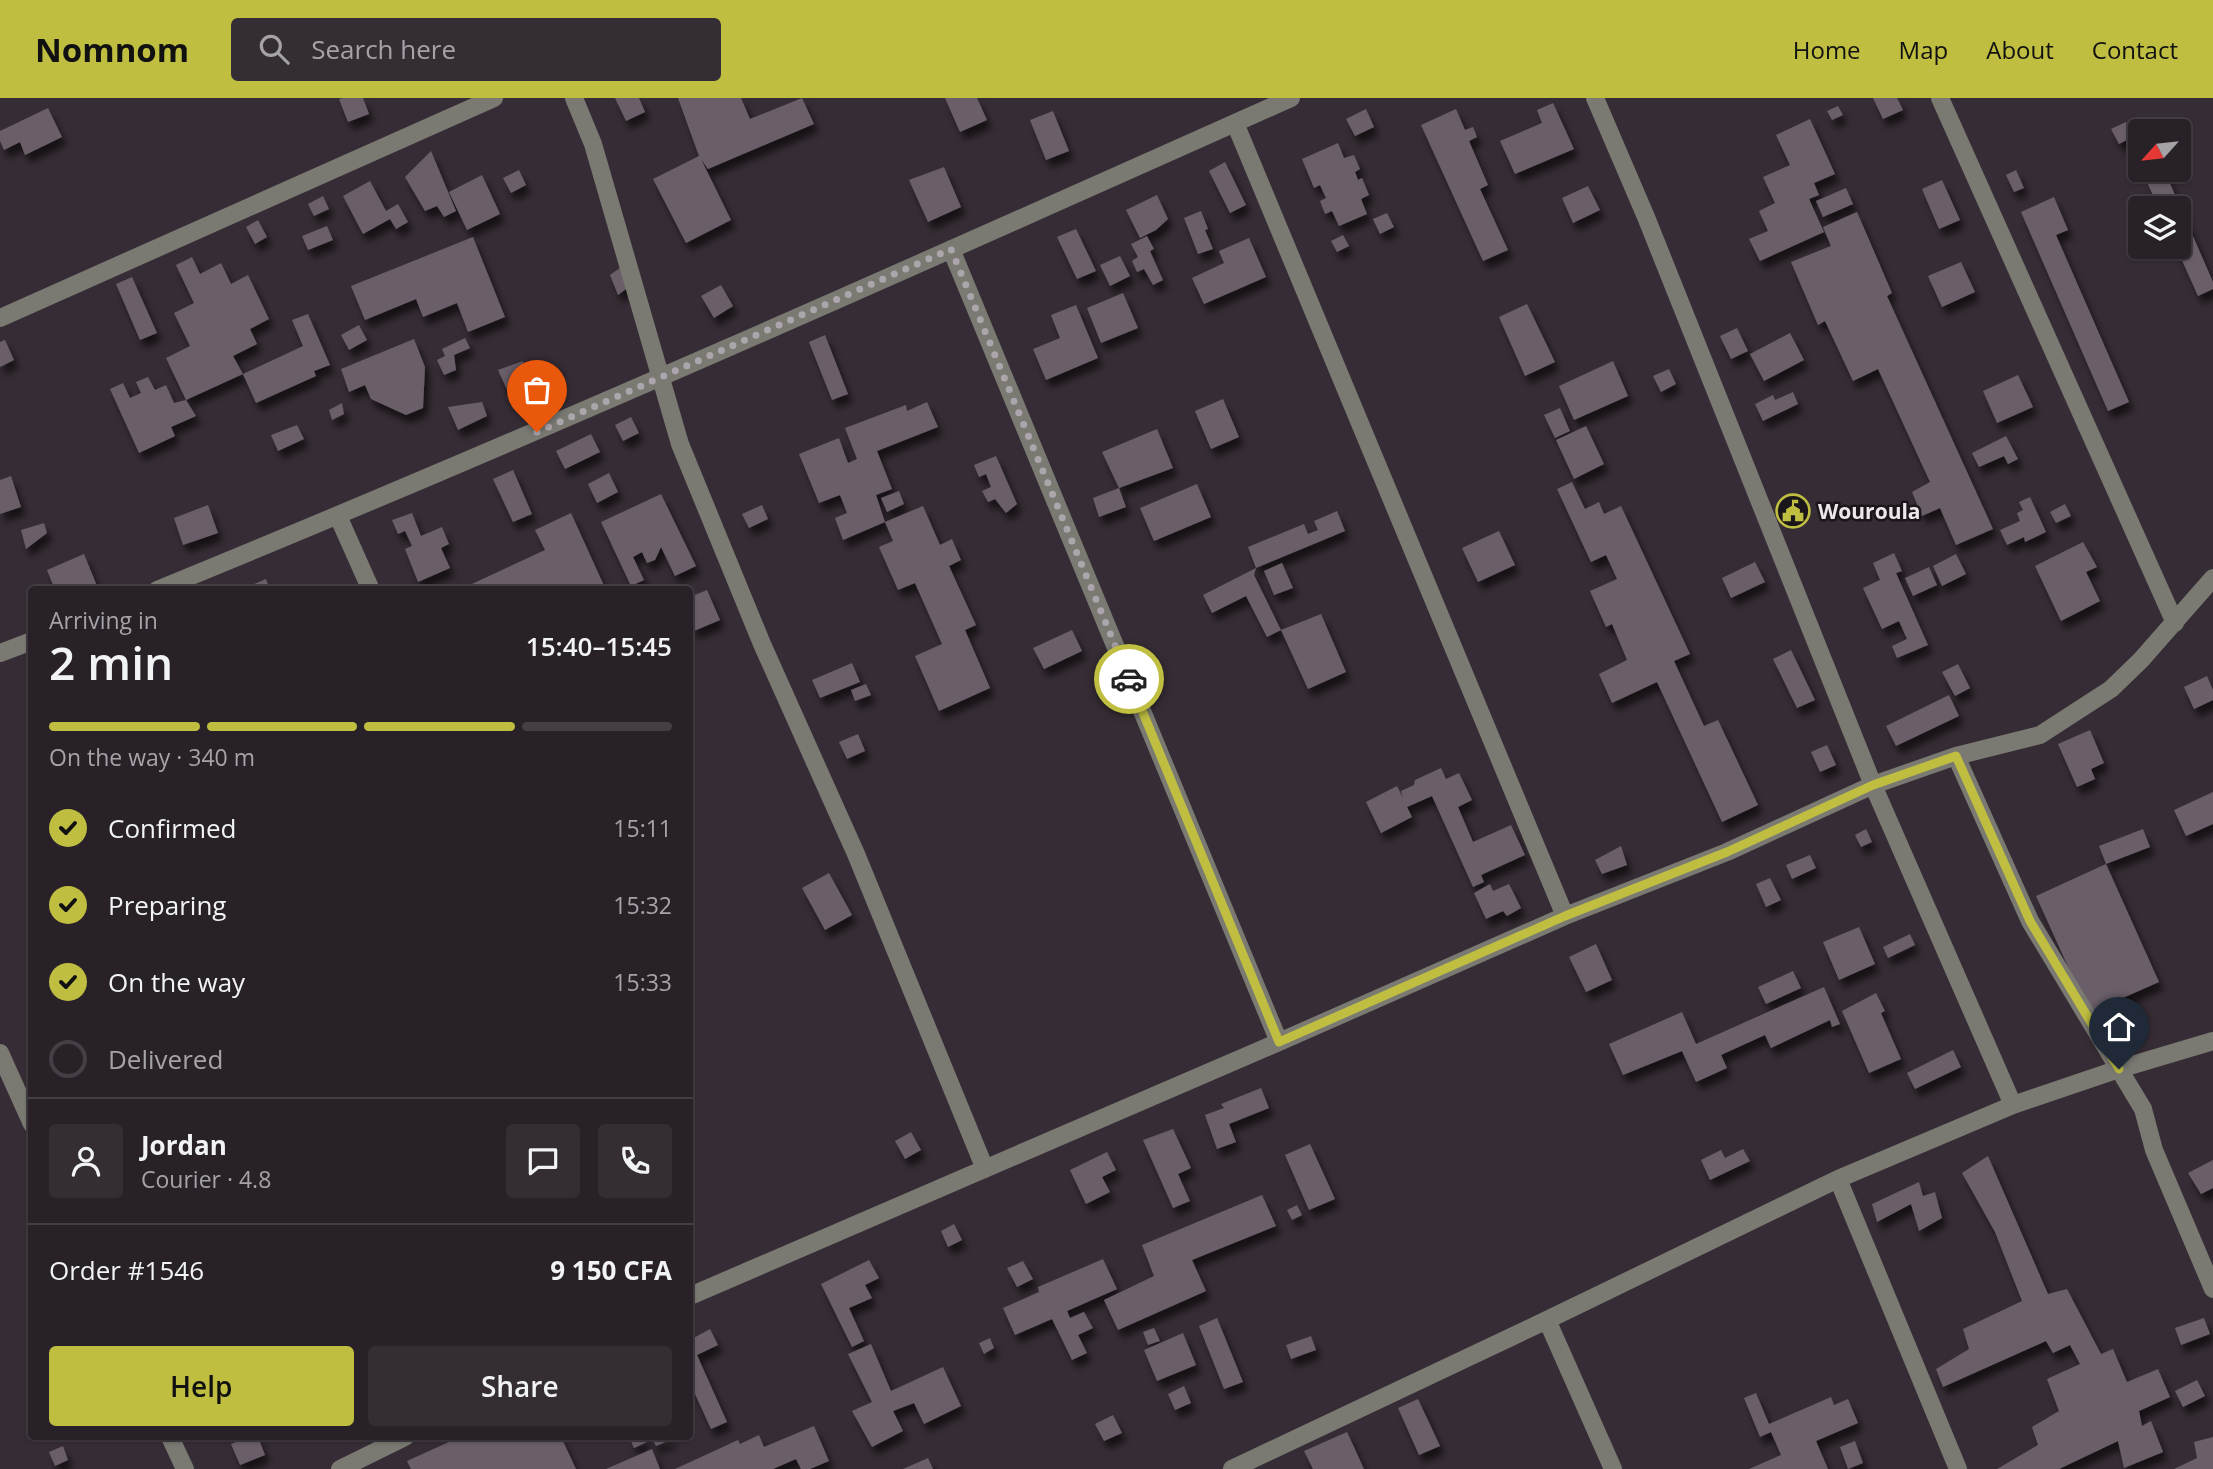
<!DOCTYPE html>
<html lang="en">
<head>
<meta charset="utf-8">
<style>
  :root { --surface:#282128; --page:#342e34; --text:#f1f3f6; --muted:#a5a3a8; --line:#443e45; --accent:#bfbe41 }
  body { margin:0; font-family:"Open Sans",sans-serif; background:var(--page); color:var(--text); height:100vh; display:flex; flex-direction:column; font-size:26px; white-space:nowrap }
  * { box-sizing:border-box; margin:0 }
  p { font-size:23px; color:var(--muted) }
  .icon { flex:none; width:38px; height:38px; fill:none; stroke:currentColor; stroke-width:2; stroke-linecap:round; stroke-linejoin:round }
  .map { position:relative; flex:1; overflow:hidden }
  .panel { position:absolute; left:28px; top:488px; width:665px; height:854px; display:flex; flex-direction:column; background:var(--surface); border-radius:7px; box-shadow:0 2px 5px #0004,0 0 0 2px var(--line) }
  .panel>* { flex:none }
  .needle { width:46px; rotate:243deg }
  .fabs { position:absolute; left:2128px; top:21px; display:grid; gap:14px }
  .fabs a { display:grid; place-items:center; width:63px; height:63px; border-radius:7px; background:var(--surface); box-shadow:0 2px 5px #0004,0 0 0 2px var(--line); font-size:35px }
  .pin { position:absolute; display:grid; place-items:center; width:60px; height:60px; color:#fff; margin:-72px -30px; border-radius:50% 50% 50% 0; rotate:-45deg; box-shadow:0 0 7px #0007 }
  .pin .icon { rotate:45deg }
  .courier { position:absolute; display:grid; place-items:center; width:70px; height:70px; margin:-35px; border:5px solid #bfbe41; border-radius:50%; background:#fff; color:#222; box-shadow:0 2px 9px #0007 }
  .overview em { font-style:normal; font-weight:600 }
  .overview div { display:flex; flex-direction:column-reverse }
  .overview { display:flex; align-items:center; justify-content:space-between; height:119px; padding:0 21px }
  h1 { font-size:46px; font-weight:600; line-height:52px }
  .bar { display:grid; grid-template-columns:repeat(4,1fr); gap:10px 7px; align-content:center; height:84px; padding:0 21px }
  .bar i { height:9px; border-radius:5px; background:var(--line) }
  .bar .selected { background:var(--accent) }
  .bar p { grid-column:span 4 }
  .line { display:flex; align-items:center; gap:18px; padding:0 21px; border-top:2px solid var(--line) }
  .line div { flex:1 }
  .round { display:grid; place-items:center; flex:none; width:74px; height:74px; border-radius:7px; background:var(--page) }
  ol { padding:0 21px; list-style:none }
  li { display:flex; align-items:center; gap:21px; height:77px }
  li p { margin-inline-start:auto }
  li .icon { padding:7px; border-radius:50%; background:var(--accent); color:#111; stroke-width:4 }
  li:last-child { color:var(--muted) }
  li i { width:38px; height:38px; border:4px solid var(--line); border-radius:50% }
  .button { display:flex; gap:14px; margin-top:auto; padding:14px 21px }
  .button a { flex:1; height:80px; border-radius:7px; background:var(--accent); color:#111; font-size:28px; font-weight:600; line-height:80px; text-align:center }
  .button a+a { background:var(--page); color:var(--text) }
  header { display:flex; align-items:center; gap:42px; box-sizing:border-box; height:98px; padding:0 35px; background:var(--accent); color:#111 }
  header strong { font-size:33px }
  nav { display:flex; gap:38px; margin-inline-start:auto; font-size:24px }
  .search { width:490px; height:63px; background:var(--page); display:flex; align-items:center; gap:18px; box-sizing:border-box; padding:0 24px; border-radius:7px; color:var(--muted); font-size:26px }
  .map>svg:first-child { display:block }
  .building { fill:#6a5f69; filter:url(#shadow) }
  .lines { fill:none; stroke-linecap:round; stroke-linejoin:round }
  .minor { stroke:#7a7a73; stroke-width:18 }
  .done { stroke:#ada5ac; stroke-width:7; stroke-dasharray:0 12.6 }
  .route { stroke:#bfbe41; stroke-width:9 }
  .labels { text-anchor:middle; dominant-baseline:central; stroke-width:5; stroke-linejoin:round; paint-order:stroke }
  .poi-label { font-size:21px; font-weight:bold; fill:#ede6ec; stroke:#1b161a; text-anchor:start }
</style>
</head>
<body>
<header>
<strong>Nomnom</strong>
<div class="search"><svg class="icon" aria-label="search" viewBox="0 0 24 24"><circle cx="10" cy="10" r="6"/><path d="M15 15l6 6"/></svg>Search here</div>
<nav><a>Home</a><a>Map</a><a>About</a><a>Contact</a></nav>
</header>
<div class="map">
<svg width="2213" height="1371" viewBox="0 0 2213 1371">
  <defs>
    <filter id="shadow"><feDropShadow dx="4.5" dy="8" stdDeviation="3.5" flood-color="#0009"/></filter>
  </defs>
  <rect width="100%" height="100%" fill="#362c35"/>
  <path class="building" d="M343 0H363L369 16 348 24 339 1Z
    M615 0H639L645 14 626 23Z
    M678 0H741L750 21 802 0 814 26 708 71 701 61 731 122 686 145 653 81 699 58Z
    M945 0H977L987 22 960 34Z
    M1873 0H1897L1903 12 1883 21Z
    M1553 5 1574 51 1515 76 1500 43 1542 25 1537 12Z
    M1838 8 1843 17 1832 22 1827 13Z
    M48 10 62 39 25 57 20 44 4 52 0 43V33Z
    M1366 11 1374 29 1355 38 1346 21Z
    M1456 11 1465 32 1473 29 1477 39 1469 43 1488 87 1480 91 1508 152 1483 163 1421 27Z
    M1053 13 1069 53 1046 62 1030 22Z
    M1810 21 1835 76 1814 85 1819 97 1809 101 1824 134 1760 163 1749 141 1768 133 1759 113 1775 105 1763 79 1790 67 1776 37Z
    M2126 24 2133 39 2119 46 2111 31Z
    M1338 45 1344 60 1354 57 1360 71 1355 74 1358 82 1362 80 1369 97 1361 101 1367 116 1339 128 1332 113 1325 116 1320 103 1326 100 1320 87 1314 90 1302 61Z
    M431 53 456 113 444 119 437 108 425 113 405 79Z
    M1225 64 1246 107 1230 115 1209 73Z
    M944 69 961 109 928 124 909 82Z
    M519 72 526 87 511 95 503 80Z
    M2016 72 2024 90 2014 94 2006 77Z
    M2165 74 2213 184V191L2198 198 2176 149H2179V110H2159L2146 82Z
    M482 77 500 116 467 132 449 94Z
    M1942 82 1960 122 1939 131 1922 91Z
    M370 83 386 113 398 106 408 124 396 131 390 121 363 136 343 98Z
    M1588 88 1600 112 1573 125 1562 100Z
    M1846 90 1853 106 1823 119 1816 103Z
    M1157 97 1168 121 1156 132 1140 140 1126 112Z
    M323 98 329 111 314 118 308 106Z
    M2054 99 2068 132 2056 137 2129 304 2108 313 2021 114Z
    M1201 113 1208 131 1205 132 1213 151 1198 156 1184 120Z
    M1857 114 1892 195 1887 198 1993 431 1956 447 1940 410 1922 418 1912 394 1930 384 1878 271 1853 283 1825 223 1818 227 1791 164 1831 148 1823 129Z
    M1387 115 1394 129 1380 136 1373 121Z
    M258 122 267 139 255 146 246 129Z
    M327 128 333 142 308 152 302 138Z
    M1076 131 1096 173 1077 181 1057 139Z
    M1343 137 1349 148 1337 154 1331 143Z
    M1147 138 1154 151 1150 153 1163 182 1153 187 1144 171 1137 174 1132 163 1138 159 1131 146Z
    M473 139 505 219 468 234 457 205 423 219 416 201 365 222 351 188Z
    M1249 140 1266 179 1204 206 1192 180 1224 165 1219 153Z
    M1120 158 1130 178 1110 188 1100 167Z
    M192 159 200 176 221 165 231 186 248 177 269 221 250 231 257 246 233 258 243 276 186 302 196 318 171 329 175 338 139 355 110 291 123 285 130 300 141 295 136 284 148 279 155 292 166 287 174 305 186 302 166 260 190 248 174 215 194 205 176 167Z
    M1961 164 1975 194 1942 209 1928 178Z
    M624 167 630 188 618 197 610 177Z
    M132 179 157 235 140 242 116 186Z
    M721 187 733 208 714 220 701 198Z
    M1123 195 1138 230 1101 245 1087 210Z
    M1527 206 1555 264 1525 278 1499 219Z
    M1076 207 1098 260 1046 282 1033 251 1060 240 1051 217Z
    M308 216 330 267 314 273 316 278 256 305 243 276 303 248 292 222Z
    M359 227 367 242 349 252 341 237Z
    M1737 230 1748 253 1731 261 1720 238Z
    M1790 235 1804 262 1764 283 1750 256Z
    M825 237 848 296 832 302 809 244Z
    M465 240 470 250 454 257 456 272 444 277 437 262 445 258 442 251Z
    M414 241 425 269 423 310 406 317 371 301 365 287 349 294 341 271Z
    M5 242 14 262 0 269V244Z
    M523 263 534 294 513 305 498 272Z
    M1613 263 1628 298 1574 322 1559 288Z
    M1669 271 1676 286 1661 294 1653 278Z
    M2018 277 2033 309 1997 325 1983 293Z
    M1793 294 1798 306 1763 323 1755 306 1773 297 1775 302Z
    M1223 301 1239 339 1211 351 1195 313Z
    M482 304 487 318 458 332 448 309Z
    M927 304 938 329 877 353 892 391 876 397 885 424 843 442 835 420 847 415 840 397 819 405 799 356 839 340 848 365 857 361 845 330 906 307 907 313Z
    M342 305 344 316 332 322 329 312Z
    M1560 310 1570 333 1555 340 1544 317Z
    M631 319 639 335 623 343 615 327Z
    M297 327 304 341 278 353 271 337Z
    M1586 328 1604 366 1574 381 1556 342Z
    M1157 331 1173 370 1119 390 1102 354Z
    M591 336 600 354 565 371 556 353Z
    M2006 338 2018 361 2008 366 2004 358 1979 369 1972 355Z
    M996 358 1017 406 1006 415 995 401 988 404 982 393 991 389 986 376 979 379 974 367Z
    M513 372 532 416 513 424 493 381Z
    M609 375 618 394 597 405 588 386Z
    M11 378 21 409 0 416V382Z
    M1572 384 1585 411 1599 404 1604 416 1621 408 1690 556 1674 563 1704 628 1718 622 1758 707 1722 724 1657 584 1612 605 1599 576 1627 562 1612 526 1606 529 1590 493 1617 481 1606 457 1591 464 1557 391Z
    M1197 386 1211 419 1154 443 1140 410Z
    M1119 390 1126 409 1099 419 1093 400Z
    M899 393 904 406 887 414 881 400Z
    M661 396 696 468 675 478 661 449 655 462 647 465 642 454 633 459 644 482 631 488 601 424Z
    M2030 399 2046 434 2025 444 2024 439 2007 447 2000 432 2020 423 2017 415 2023 412 2019 404Z
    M2065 406 2071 418 2056 425 2050 414Z
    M208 407 218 435 183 447 174 420Z
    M762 407 768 421 749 430 742 416Z
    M923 408 940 447 952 441 961 462 949 468 976 527 965 532 990 590 939 613 915 558 942 546 915 485 898 492 879 449 893 443 885 424Z
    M1337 413 1345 433 1256 470 1248 449 1304 426 1308 436 1318 432 1314 423Z
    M412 415 421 438 442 429 449 446 441 450 450 470 418 484 405 451 412 448 405 433 398 436 392 422Z
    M571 415 606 492H459L545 452 535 432Z
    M44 425 47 435 26 451 21 432Z
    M1499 433 1515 467 1478 484 1462 450Z
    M2083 444 2097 469 2086 474 2100 503 2061 523 2035 468Z
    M1894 455 1902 473 1896 475 1928 547 1897 560 1892 548 1907 541 1899 523 1882 531 1863 490 1880 482 1873 465Z
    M84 456 97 488 89 492H55L47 472Z
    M1956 456 1966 476 1942 488 1933 468Z
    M1755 464 1765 484 1731 500 1722 480Z
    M1282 465 1293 490 1274 497 1264 473Z
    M1929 469 1937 487 1913 498 1905 480Z
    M1256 470 1254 477 1281 532 1267 539 1246 498 1212 515 1203 497Z
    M266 481 270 492H240Z
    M707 492 720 522 694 533 690 524V499Z
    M1321 516 1346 574 1308 591 1281 532Z
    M1072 532 1082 553 1044 571 1033 550Z
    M1791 552 1815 602 1797 610 1773 561Z
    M852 565 860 584 820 600 812 582Z
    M1958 566 1970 590 1955 598 1942 574Z
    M2207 578 2213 592V602L2194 611 2184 589Z
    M866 586 871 597 855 603 851 592Z
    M1949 597 1959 618 1896 648 1886 628Z
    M2090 632 2104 665 2091 671 2095 681 2077 689 2058 646Z
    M858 636 865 653 847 661 839 644Z
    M1827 647 1836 667 1820 674 1811 654Z
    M1441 670 1446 681 1459 675 1472 702 1458 709 1473 744 1511 727 1525 757 1481 777 1484 784 1473 789 1432 698 1407 709 1412 719 1381 735 1366 704 1397 688 1403 700 1401 693 1414 687 1415 682Z
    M2213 694V726L2186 738 2174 712Z
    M1866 731 1872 744 1861 749 1855 737Z
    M2143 731 2150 749 2106 766 2099 748Z
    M1621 748 1627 767 1602 776 1595 762Z
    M1810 757 1816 770 1792 781 1786 767Z
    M2106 766 2159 884 2089 915 2036 798Z
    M829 775 852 817 825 832 802 790Z
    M1770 780 1781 802 1766 809 1756 786Z
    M1490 786 1493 793 1509 786 1521 810 1507 818 1503 813 1486 821 1474 795Z
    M1859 829 1875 866 1839 882 1823 844Z
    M1910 836 1915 847 1888 860 1883 849Z
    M1596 846 1612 882 1586 894 1569 859Z
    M1793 873 1801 890 1766 906 1758 889Z
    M1824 889 1840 926 1832 929 1830 922 1771 950 1765 937 1721 957 1727 970 1696 984 1682 953 1623 977 1609 946 1682 914 1696 946Z
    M1876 895 1885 913 1881 915 1901 961 1869 975 1842 913Z
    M1953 952 1961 969 1915 991 1907 975Z
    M1261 990 1269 1010 1229 1026 1236 1044 1217 1051 1205 1017 1224 1010 1221 1006Z
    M1173 1031 1191 1070 1178 1076 1190 1103 1173 1110 1143 1042Z
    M911 1034 921 1052 905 1061 895 1043Z
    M1310 1046 1335 1101 1309 1112 1285 1057Z
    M1743 1051 1750 1063 1710 1082 1701 1062 1721 1052 1725 1060Z
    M1107 1054 1116 1072 1102 1079 1110 1094 1086 1106 1070 1072Z
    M1988 1058 2048 1196 2067 1191 2101 1256 2113 1251 2127 1284 2158 1271 2170 1299 2139 1313 2142 1328 2151 1323 2163 1354 2124 1370 2118 1343 2059 1371H1997L2038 1347 2032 1329 2059 1313 2047 1281 2080 1266 2070 1247 2053 1255 2046 1243 1943 1289 1936 1271 1969 1251 1963 1231 2022 1203 1995 1134 1962 1075Z
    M2213 1062V1090L2201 1096 2188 1075Z
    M1919 1084 1923 1098 1935 1094 1942 1120 1919 1133 1911 1106 1877 1124 1872 1106Z
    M1262 1097 1276 1128 1192 1162 1206 1193 1118 1232 1104 1202 1154 1178 1142 1147Z
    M1297 1107 1302 1117 1292 1122 1287 1112Z
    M954 1126 962 1142 948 1149 941 1133Z
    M1103 1161 1117 1191 1067 1213 1070 1220 1084 1214 1093 1230 1078 1237 1087 1255 1072 1262 1052 1221 1015 1237 1003 1210 1039 1194 1038 1189Z
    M869 1162 879 1180 865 1187 872 1200 849 1210 864 1243 852 1249 821 1186Z
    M1023 1163 1033 1181 1017 1189 1007 1170Z
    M1217 1220 1243 1284 1224 1291 1199 1228Z
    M2204 1220 2210 1236 2181 1247 2175 1230Z
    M1154 1230 1160 1243 1148 1247 1143 1234Z
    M710 1231 718 1247 697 1257 727 1324 711 1331 690 1285V1242Z
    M1183 1235 1196 1267 1157 1283 1144 1252Z
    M1311 1238 1316 1252 1291 1261 1286 1247Z
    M990 1240 994 1250 984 1256 979 1245Z
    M871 1246 891 1293 943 1269 961 1308 924 1326 914 1305 893 1313 903 1333 872 1349 852 1313 872 1304 848 1256Z
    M2197 1282 2205 1298 2183 1309 2175 1293Z
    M1184 1288 1191 1305 1175 1312 1168 1296Z
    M1756 1295 1769 1326 1831 1299 1834 1307 1848 1301 1858 1325 1816 1343 1828 1371H1749L1781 1357 1771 1334 1760 1339 1744 1300Z
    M1418 1301 1440 1348 1419 1357 1398 1310Z
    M1113 1317 1122 1335 1104 1343 1095 1326Z
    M814 1328 829 1363 810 1371H801L796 1361 773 1371H675L738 1342 740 1346 759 1337 764 1349Z
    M1347 1334 1364 1371H1313L1304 1353Z
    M248 1339H258L265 1357 240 1367 231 1346Z
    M460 1339H561L576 1371H411L407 1363Z
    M629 1339H644L647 1344 634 1350Z
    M651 1339H672L673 1341 656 1348Z
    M2213 1339V1371H2174L2197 1360 2194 1344Z
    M1855 1343 1863 1365 1848 1371 1840 1349Z
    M63 1348 68 1362 55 1368 49 1354Z
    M652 1351 660 1371H606Z
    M928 1360 933 1371H903Z"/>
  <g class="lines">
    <path class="minor" d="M574 0 593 46 680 346 762 546 856 756 985 1071
      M1595 0 1646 119 1873 687 2013 1007
      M1940 0 2175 525
      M1235 25 1565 818
      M951 151 1279 944
      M0 220 494 0
      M338 418 371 492
      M157 492C539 336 915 168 1291 0
      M0 555 32 543
      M1956 658 2030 823 2143 1011 2154 1052 2213 1191
      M0 955 32 1026
      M1838 1081 1958 1371
      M690 1198 1279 944 1565 818 1727 754 1873 687 1956 658 2040 637 2111 591 2141 562 2213 480
      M1547 1222 1613 1371
      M170 1339 185 1371
      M340 1371 405 1339
      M1232 1371 1547 1222 1838 1081 2013 1007 2119 971 2213 943"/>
  </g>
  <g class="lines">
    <path class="done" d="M537 334 951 151 1129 581"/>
    <path class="route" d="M1129 581 1279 944 1565 818 1727 754 1873 687 1956 658 2030 823 2119 971"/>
  </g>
  <defs>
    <symbol id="civic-ring" viewBox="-11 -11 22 22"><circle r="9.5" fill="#1b161a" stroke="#bfbe41" stroke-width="1.5"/><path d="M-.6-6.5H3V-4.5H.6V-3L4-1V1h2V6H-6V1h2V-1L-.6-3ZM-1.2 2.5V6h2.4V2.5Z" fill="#bfbe41"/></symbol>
  </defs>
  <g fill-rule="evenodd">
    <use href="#civic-ring" x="1774" y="394" width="38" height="38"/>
  </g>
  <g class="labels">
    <g class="poi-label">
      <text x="1818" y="413">Wouroula</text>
    </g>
  </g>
</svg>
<div class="fabs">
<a><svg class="needle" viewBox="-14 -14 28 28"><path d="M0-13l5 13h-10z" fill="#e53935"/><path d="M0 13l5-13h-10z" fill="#a5a3a8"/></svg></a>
<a><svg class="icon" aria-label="layers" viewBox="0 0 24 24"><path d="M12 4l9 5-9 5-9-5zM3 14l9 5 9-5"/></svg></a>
</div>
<div class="pin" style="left:537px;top:334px;background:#ea580c"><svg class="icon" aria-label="bag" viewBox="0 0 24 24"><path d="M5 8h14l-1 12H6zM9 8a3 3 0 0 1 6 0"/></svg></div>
<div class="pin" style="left:2119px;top:971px;background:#1f2937"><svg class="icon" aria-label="home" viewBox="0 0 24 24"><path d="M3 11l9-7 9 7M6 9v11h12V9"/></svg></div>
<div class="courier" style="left:1129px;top:581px"><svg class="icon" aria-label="car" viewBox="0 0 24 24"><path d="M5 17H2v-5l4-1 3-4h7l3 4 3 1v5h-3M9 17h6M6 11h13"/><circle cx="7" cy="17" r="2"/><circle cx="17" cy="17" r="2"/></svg></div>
<section class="panel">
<div class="overview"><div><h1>2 min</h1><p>Arriving in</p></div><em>15:40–15:45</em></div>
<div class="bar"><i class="selected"></i><i class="selected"></i><i class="selected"></i><i></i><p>On the way · 340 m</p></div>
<ol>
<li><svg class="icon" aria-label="check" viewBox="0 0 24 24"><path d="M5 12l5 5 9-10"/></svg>Confirmed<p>15:11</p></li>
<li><svg class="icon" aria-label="check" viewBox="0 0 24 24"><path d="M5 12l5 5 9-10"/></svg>Preparing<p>15:32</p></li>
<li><svg class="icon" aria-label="check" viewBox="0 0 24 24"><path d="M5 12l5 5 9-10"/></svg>On the way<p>15:33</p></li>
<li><i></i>Delivered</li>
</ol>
<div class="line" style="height:126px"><a class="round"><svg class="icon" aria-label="person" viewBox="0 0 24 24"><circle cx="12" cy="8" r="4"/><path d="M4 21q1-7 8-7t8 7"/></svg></a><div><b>Jordan</b><p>Courier · 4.8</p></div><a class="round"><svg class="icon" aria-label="chat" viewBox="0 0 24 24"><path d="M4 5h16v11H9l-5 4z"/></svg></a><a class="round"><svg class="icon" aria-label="phone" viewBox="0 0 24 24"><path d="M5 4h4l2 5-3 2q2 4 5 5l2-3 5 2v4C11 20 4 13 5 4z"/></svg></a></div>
<div class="line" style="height:91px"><div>Order #1546</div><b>9 150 CFA</b></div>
<div class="button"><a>Help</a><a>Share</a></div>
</section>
</div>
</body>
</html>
